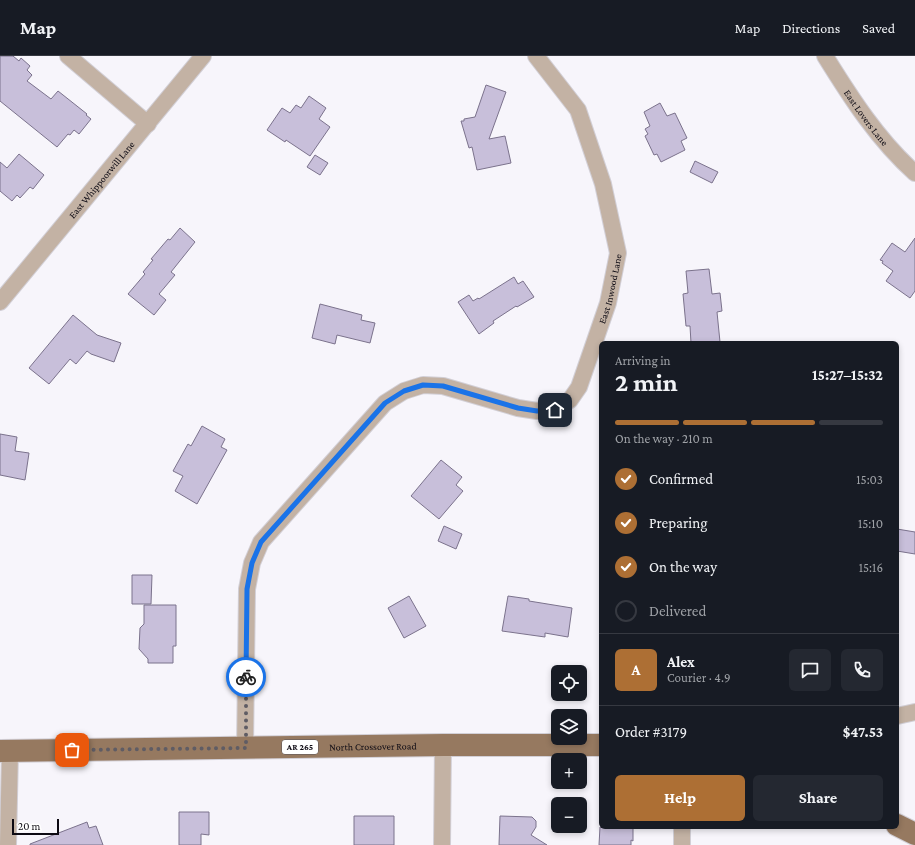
<!DOCTYPE html>
<html lang="en">
<head>
<meta charset="utf-8">
<style>
  :root { --surface:#171b24; --page:#242831; --text:#f1f3f6; --muted:#9ea1a6; --line:#363941; --accent:#ad6f34 }
  body { margin:0; font-family:"Crimson Pro",serif; background:var(--page); color:var(--text); height:100vh; display:flex; flex-direction:column; font-size:15px; white-space:nowrap }
  * { box-sizing:border-box; margin:0 }
  p { font-size:13px; color:var(--muted) }
  .icon { flex:none; width:22px; height:22px; fill:none; stroke:currentColor; stroke-width:2; stroke-linecap:round; stroke-linejoin:round }
  .map { position:relative; flex:1; overflow:hidden }
  .sheet { position:absolute; left:599px; top:285px; width:300px; height:488px; display:flex; flex-direction:column; background:var(--surface); border-radius:6px; box-shadow:0 2px 6px #0003 }
  .sheet>* { flex:none }
  .controls { position:absolute; left:551px; top:609px; display:grid; gap:8px }
  .controls a { display:grid; place-items:center; width:36px; height:36px; border-radius:6px; background:var(--surface); box-shadow:0 2px 6px #0003; font-size:20px }
  .scale { position:absolute; left:12px; bottom:10px; width:47px; box-sizing:border-box; padding-left:4px; border:2px solid #0d0a13; border-top:0; font-size:11px; line-height:14px; white-space:nowrap; color:#0d0a13; -webkit-text-stroke:3px #fff; paint-order:stroke }
  .pin { position:absolute; display:grid; place-items:center; width:34px; height:34px; color:#fff; margin:-17px; border-radius:8px; box-shadow:0 2px 6px #0006 }
  .courier { position:absolute; display:grid; place-items:center; width:40px; height:40px; margin:-20px; border:3px solid #1a73e8; border-radius:50%; background:#fff; color:#222; box-shadow:0 1px 5px #0007 }
  .head em { font-style:normal; font-weight:700 }
  .head div { display:flex; flex-direction:column-reverse }
  .head { display:flex; align-items:center; justify-content:space-between; height:68px; padding:0 16px }
  h1 { font-size:26px; font-weight:700; line-height:30px }
  .bar { display:grid; grid-template-columns:repeat(4,1fr); gap:6px 4px; align-content:center; height:48px; padding:0 16px }
  .bar i { height:5px; border-radius:3px; background:var(--line) }
  .bar .active { background:var(--accent) }
  .bar p { grid-column:span 4 }
  .line { display:flex; align-items:center; gap:10px; padding:0 16px; border-top:1px solid var(--line) }
  .line div { flex:1 }
  .round { display:grid; place-items:center; flex:none; width:42px; height:42px; border-radius:6px; background:var(--page) }
  ol { padding:0 16px; list-style:none }
  li { display:flex; align-items:center; gap:12px; height:44px }
  li p { margin-inline-start:auto }
  li .icon { padding:4px; border-radius:50%; background:var(--accent); color:#fff; stroke-width:4 }
  li:last-child { color:var(--muted) }
  li i { width:22px; height:22px; border:2px solid var(--line); border-radius:50% }
  .primary-button { display:flex; gap:8px; margin-top:auto; padding:8px 16px }
  .primary-button a { flex:1; height:46px; border-radius:6px; background:var(--accent); color:#fff; font-size:16px; font-weight:700; line-height:46px; text-align:center }
  .primary-button a+a { background:var(--page); color:var(--text) }
  header { display:flex; align-items:center; gap:24px; box-sizing:border-box; height:56px; padding:0 20px; background:var(--surface); border-bottom:1px solid var(--line) }
  header strong { font-size:19px }
  nav { display:flex; gap:22px; margin-inline-start:auto; font-size:14px }
  .map>svg:first-child { display:block }
  .building { fill:#c8bfda; stroke:#7b728c }
  .lines { fill:none; stroke-linecap:round; stroke-linejoin:round }
  .street-casing { stroke:#d2cfd6; stroke-width:18 }
  .primary-casing { stroke:#d2cfd6; stroke-width:24 }
  .street { stroke:#c3b2a4; stroke-width:16 }
  .primary { stroke:#967960; stroke-width:22 }
  .done { stroke:#5f5c64; stroke-width:4; stroke-dasharray:0 7.2 }
  .route { stroke:#1a73e8; stroke-width:5 }
  .labels { text-anchor:middle; dominant-baseline:central; stroke-width:4; stroke-linejoin:round; paint-order:stroke }
  .shield { fill:#fff; stroke:#56545a; stroke-width:1 }
  .shield-label { font-size:9px; font-weight:bold; fill:#0d0a13 }
  .street-label { font-size:10px; fill:#0d0a13; stroke:#fff }
</style>
</head>
<body>
<header>
<strong>Map</strong>
<nav><a>Map</a><a>Directions</a><a>Saved</a></nav>
</header>
<div class="map">
<svg width="915" height="789" viewBox="0 0 915 789">
  <rect width="100%" height="100%" fill="#f7f5fb"/>
  <path class="building" d="M0 0H13L19 5 21 2 30 10 27 14 32 19 27 25 51 43 58 35 87 58 86 59 91 63 79 78 74 74 70 79 68 78 57 91 0 45Z
    M486 29 506 36 489 83 505 80 511 107 477 114 472 91 469 92 461 65H464V63L475 61Z
    M309 40 326 52 319 63 330 71 310 100 286 84 285 86 267 74 282 52 290 57 296 49 301 52Z
    M660 47 667 60 675 57 687 82 681 85 685 94 661 106 657 98 654 99 645 80 648 78 645 73 650 70 644 56Z
    M19 98 44 119 33 133 30 131 20 142 17 139 12 145 0 135V106L7 112Z
    M315 99 328 107 320 119 307 111Z
    M695 105 718 116 712 127 690 116Z
    M180 172 195 186 171 216 175 219 159 238 166 244 154 259 128 238 145 218 143 216 153 204 151 203 168 183 170 184Z
    M915 182V235L910 242 886 225 893 215 882 207 883 205 880 204 892 187 905 196Z
    M709 213 712 238 720 237 722 255 717 256 720 286 691 287 690 270H686L683 238 688 237 686 215Z
    M514 221 518 228 523 225 534 241 517 251 516 250 493 265 494 267 479 278 458 246 469 239 473 245 478 242 479 243Z
    M320 248 362 259 361 264 375 267 370 287 337 279 335 288 312 282Z
    M73 259 97 279 121 287 114 306 91 298 87 295 76 308 70 303 49 328 29 312Z
    M202 370 225 383 221 391 227 394 197 448 175 435 183 420 173 415 188 388 191 390Z
    M0 378 17 381 15 395 29 397 25 424 0 419Z
    M441 404 462 421 456 429 463 435 439 463 411 440Z
    M444 470 462 478 456 493 438 485Z
    M897 473 915 476V498L897 495Z
    M132 519H152L151 548H132Z
    M409 540 426 570 404 582 388 552Z
    M508 540 529 543V545L572 552 568 581 545 577V581L502 575Z
    M144 549H176V590H173V607H148V603L139 593 140 572 144 568Z
    M179 756H209V779L201 778V789H179Z
    M354 760H394V789H354Z
    M500 760 532 761 536 765V771L531 779 547 789H499Z
    M87 766 89 772 96 770 103 789H30V788Z
    M600 771H633V785L631 784V789H599Z"/>
  <g class="lines">
    <defs>
      <g id="street">
        <path d="M68 0 148 68"/>
        <path id="s1" d="M825 0C851 42 878 84 915 117"/>
        <path id="s2" d="M0 246 203 0"/>
        <path d="M897 660 915 656"/>
        <path id="s3" d="M245 692 247 533 252 507 261 486 385 347 404 335 423 329 443 330 518 352 537 355 555 353 570 344 579 331 608 247 618 197 603 128 578 54 536 0"/>
        <path d="M8 789 10 695"/>
        <path d="M442 789 443 689"/>
        <path d="M682 789V771"/>
      </g>
      <g id="primary">
        <path id="s4" d="M0 695 443 689H601"/>
        <path d="M897 769 915 778"/>
      </g>
    </defs>
    <use href="#street" class="street-casing"/>
    <use href="#primary" class="primary-casing"/>
    <use href="#street" class="street"/>
    <use href="#primary" class="primary"/>
  </g>
  <g class="lines">
    <path class="done" d="M72 694 246 692V621"/>
    <path class="route" d="M246 621 247 533 252 507 261 486 385 347 404 335 423 329 443 330 518 352 537 355 555 354"/>
  </g>
  <g class="labels">
    <rect class="shield" x="282" y="684" width="36" height="14" rx="3"/>
    <g class="shield-label">
      <text x="300" y="691">AR 265</text>
    </g>
    <g class="street-label">
      <text stroke="none"><textPath href="#s1" startOffset="74">East Lovers Lane</textPath></text>
      <text stroke="none"><textPath href="#s2" startOffset="159">East Whippoorwill Lane</textPath></text>
      <text stroke="none"><textPath href="#s3" startOffset="709">East Inwood Lane</textPath></text>
      <text stroke="none"><textPath href="#s4" startOffset="373">North Crossover Road</textPath></text>
    </g>
  </g>
</svg>
<div class="controls">
<a><svg class="icon" aria-label="locate" viewBox="0 0 24 24"><circle cx="12" cy="12" r="6"/><path d="M12 2v4M12 18v4M2 12h4M18 12h4"/></svg></a>
<a><svg class="icon" aria-label="layers" viewBox="0 0 24 24"><path d="M12 4l9 5-9 5-9-5zM3 14l9 5 9-5"/></svg></a>
<a>+</a>
<a>−</a>
</div>
<div class="scale">20 m</div>
<div class="pin" style="left:72px;top:694px;background:#ea580c"><svg class="icon" aria-label="bag" viewBox="0 0 24 24"><path d="M5 8h14l-1 12H6zM9 8a3 3 0 0 1 6 0"/></svg></div>
<div class="pin" style="left:555px;top:354px;background:#1f2937"><svg class="icon" aria-label="home" viewBox="0 0 24 24"><path d="M3 11l9-7 9 7M6 9v11h12V9"/></svg></div>
<div class="courier" style="left:246px;top:621px"><svg class="icon" aria-label="bike" viewBox="0 0 24 24"><circle cx="6" cy="16" r="4"/><circle cx="18" cy="16" r="4"/><path d="M6 16l4-8h5l3 8M10 8l3 8H6M13 5h3"/></svg></div>
<section class="sheet">
<div class="head"><div><h1>2 min</h1><p>Arriving in</p></div><em>15:27–15:32</em></div>
<div class="bar"><i class="active"></i><i class="active"></i><i class="active"></i><i></i><p>On the way · 210 m</p></div>
<ol>
<li><svg class="icon" aria-label="check" viewBox="0 0 24 24"><path d="M5 12l5 5 9-10"/></svg>Confirmed<p>15:03</p></li>
<li><svg class="icon" aria-label="check" viewBox="0 0 24 24"><path d="M5 12l5 5 9-10"/></svg>Preparing<p>15:10</p></li>
<li><svg class="icon" aria-label="check" viewBox="0 0 24 24"><path d="M5 12l5 5 9-10"/></svg>On the way<p>15:16</p></li>
<li><i></i>Delivered</li>
</ol>
<div class="line" style="height:72px"><b class="round" style="background:var(--accent);color:#fff">A</b><div><b>Alex</b><p>Courier · 4.9</p></div><a class="round"><svg class="icon" aria-label="chat" viewBox="0 0 24 24"><path d="M4 5h16v11H9l-5 4z"/></svg></a><a class="round"><svg class="icon" aria-label="phone" viewBox="0 0 24 24"><path d="M5 4h4l2 5-3 2q2 4 5 5l2-3 5 2v4C11 20 4 13 5 4z"/></svg></a></div>
<div class="line" style="height:52px"><div>Order #3179</div><b>$47.53</b></div>
<div class="primary-button"><a>Help</a><a>Share</a></div>
</section>
</div>
</body>
</html>
